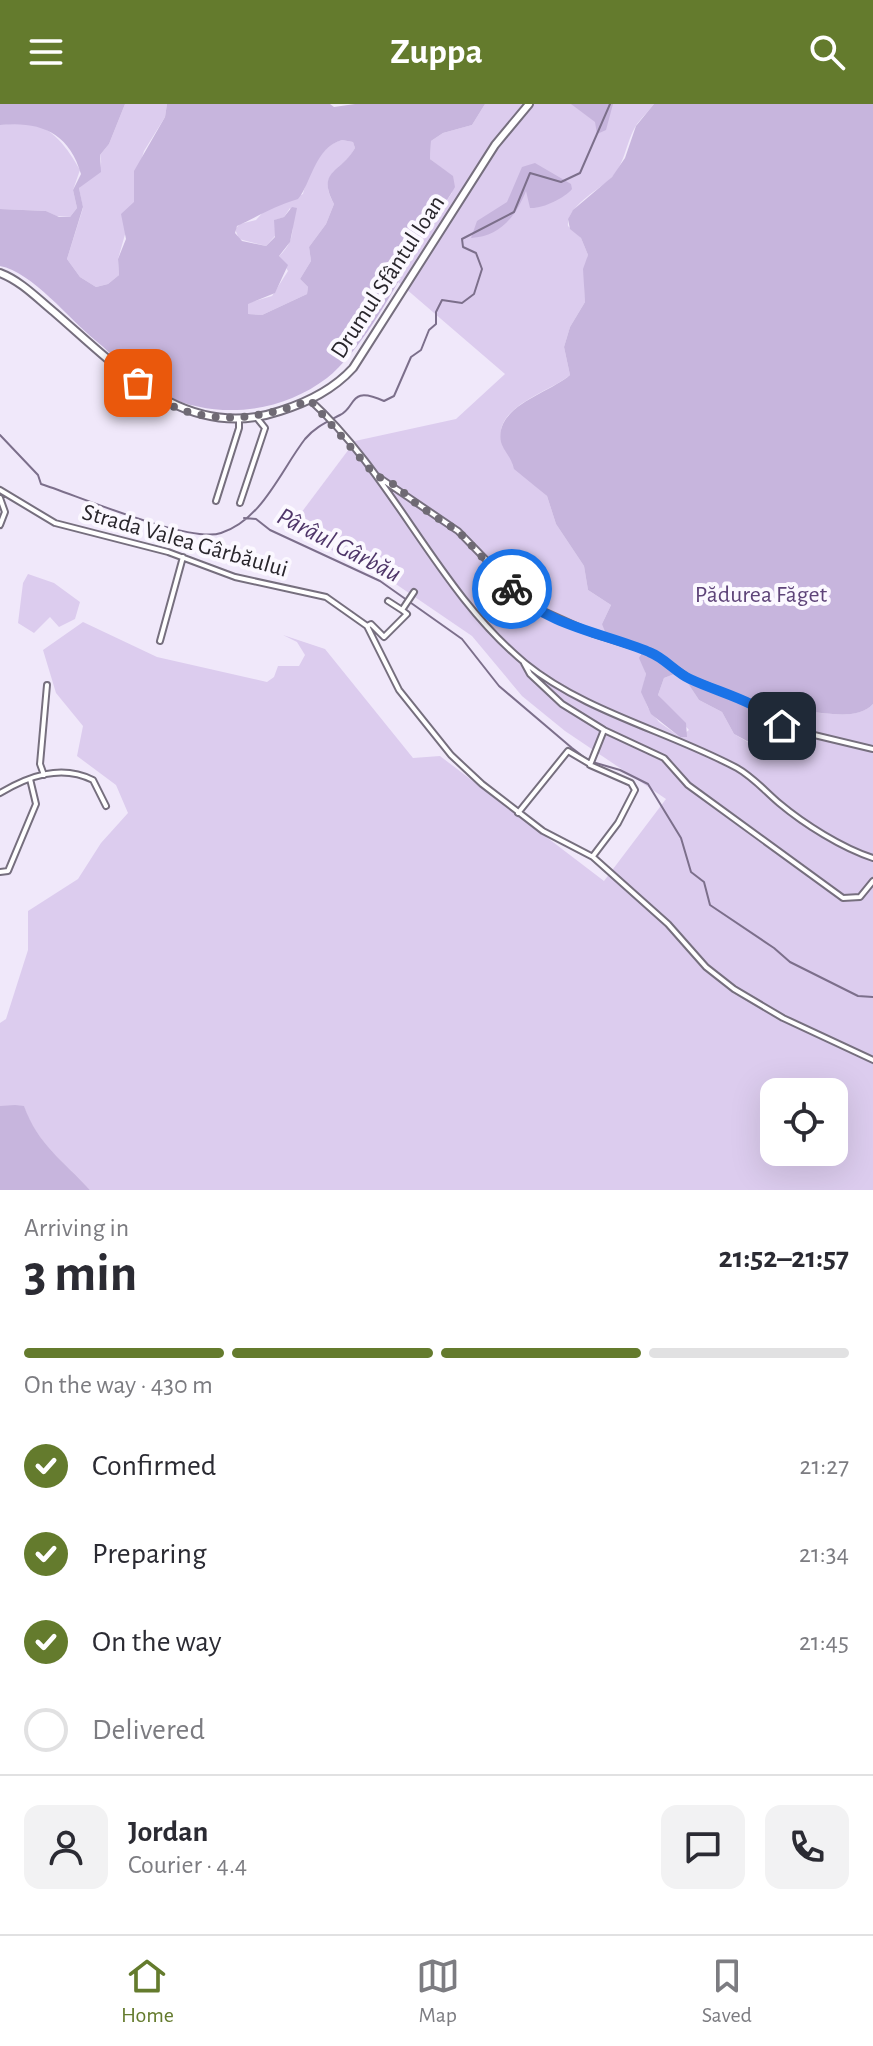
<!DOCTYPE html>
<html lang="en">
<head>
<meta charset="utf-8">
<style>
  :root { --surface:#fff; --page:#f2f2f3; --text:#2b2b33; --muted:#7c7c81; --line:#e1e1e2; --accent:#647b2d }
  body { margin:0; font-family:"Alegreya Sans",sans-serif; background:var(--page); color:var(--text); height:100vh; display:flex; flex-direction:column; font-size:30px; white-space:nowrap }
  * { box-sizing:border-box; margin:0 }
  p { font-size:26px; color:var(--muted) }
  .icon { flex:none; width:44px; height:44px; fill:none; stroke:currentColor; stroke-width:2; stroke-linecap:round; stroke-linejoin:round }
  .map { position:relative; height:1086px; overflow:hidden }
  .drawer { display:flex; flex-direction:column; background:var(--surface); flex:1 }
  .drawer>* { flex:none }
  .fabs { position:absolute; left:760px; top:974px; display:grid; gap:16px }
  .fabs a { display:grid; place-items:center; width:88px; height:88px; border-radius:16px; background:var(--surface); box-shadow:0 8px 32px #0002; font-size:40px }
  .pin { position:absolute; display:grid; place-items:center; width:68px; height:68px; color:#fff; margin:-34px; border-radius:16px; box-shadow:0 4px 12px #0006 }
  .courier { position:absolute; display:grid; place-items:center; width:80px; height:80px; margin:-40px; border:6px solid #1a73e8; border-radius:50%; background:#fff; color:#222; box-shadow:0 2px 10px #0007 }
  .head em { font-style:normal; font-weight:700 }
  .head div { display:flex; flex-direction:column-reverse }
  .head { display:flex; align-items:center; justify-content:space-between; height:136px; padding:0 24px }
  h1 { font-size:52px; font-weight:700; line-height:60px }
  .bar { display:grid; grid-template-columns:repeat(4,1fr); gap:12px 8px; align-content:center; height:96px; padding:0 24px }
  .bar i { height:10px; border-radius:6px; background:var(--line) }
  .bar .selected { background:var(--accent) }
  .bar p { grid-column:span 4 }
  .line { display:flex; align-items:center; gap:20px; padding:0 24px; border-top:2px solid var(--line) }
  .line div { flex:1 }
  .round { display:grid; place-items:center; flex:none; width:84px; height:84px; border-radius:16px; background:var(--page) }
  ol { padding:0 24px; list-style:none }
  li { display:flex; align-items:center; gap:24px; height:88px }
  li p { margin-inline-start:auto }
  li .icon { padding:8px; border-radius:50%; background:var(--accent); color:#fff; stroke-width:4 }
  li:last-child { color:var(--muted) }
  li i { width:44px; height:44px; border:4px solid var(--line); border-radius:50% }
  header { display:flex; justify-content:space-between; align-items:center; height:104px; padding:0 24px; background:var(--accent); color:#fff; font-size:36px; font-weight:700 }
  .tab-bar { display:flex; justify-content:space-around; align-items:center; height:112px; border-top:2px solid var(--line); background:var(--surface); font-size:22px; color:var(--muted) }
  .tab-bar a { display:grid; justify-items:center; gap:4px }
  .tab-bar .selected { color:var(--accent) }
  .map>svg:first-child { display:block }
  .green { fill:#dcccee; fill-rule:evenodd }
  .forest { fill:#c7b5dd; fill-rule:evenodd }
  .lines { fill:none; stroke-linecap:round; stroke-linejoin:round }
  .stream { stroke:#7c6f8b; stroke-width:2 }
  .street-casing { stroke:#766f7e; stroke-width:8 }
  .secondary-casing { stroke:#766f7e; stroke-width:10 }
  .street { stroke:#fff; stroke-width:4 }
  .secondary { stroke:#fff; stroke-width:6 }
  .done { stroke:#6f6a74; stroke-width:8; stroke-dasharray:0 14.4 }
  .route { stroke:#1a73e8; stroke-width:10 }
  .labels { text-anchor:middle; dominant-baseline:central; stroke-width:8; stroke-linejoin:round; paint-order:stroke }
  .street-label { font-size:24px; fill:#29262c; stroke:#fbf8ff }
  .park-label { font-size:24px; fill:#5e4479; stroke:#fbf8ff }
  .water-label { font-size:26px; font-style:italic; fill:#4f3669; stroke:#fbf8ff }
</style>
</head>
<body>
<header><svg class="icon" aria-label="menu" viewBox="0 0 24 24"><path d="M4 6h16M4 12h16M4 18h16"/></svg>Zuppa<svg class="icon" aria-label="search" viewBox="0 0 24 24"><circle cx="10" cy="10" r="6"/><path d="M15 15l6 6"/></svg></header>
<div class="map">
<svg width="873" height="1086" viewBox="0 0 873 1086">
  <rect width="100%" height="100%" fill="#f0e8fa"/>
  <path class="green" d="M125 0H167L165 13 144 47 134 79 136 92 118 155 119 171 108 180 96 183 80 173 67 155 83 104 79 84C87 71 106 71 100 51L109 40Z
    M485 0H654C649 7 642 13 637 20 625 38 626 62 608 77 596 87 566 104 568 122L581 134 588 151 584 169 585 198 570 223 564 243 570 271C551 287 497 302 501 333 503 344 512 349 513 362L547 392 556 420 584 462 588 486 611 501 602 520 626 536 645 542 640 551 646 570 642 588 648 604 659 618 680 633 689 626 658 591 664 574 677 569 683 572 699 596 722 608 734 630 761 646 772 632V611C797 597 850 624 873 600V1086H90C64 1057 38 1041 24 1003L0 1002V919L6 915 28 846V807L78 775 101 739 128 709 116 681 77 652 83 622 56 589 43 546 83 518 157 553 267 578 274 573 278 562H299L305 551 297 538 283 531 325 545 413 654 440 652 604 777 666 695 565 627 522 592 472 532 384 472 289 425 355 337 456 315 505 270 398 178 423 130 452 89 453 73 430 55 431 37 443 29 472 21ZM774 988H834V1048H774Z
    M26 18C53 22 68 45 80 66L73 86 77 104 70 113 56 112 46 107 0 105V21Z
    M342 36 353 38 355 44C342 68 316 67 334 100L326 120 309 143 311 157 300 175 308 183 307 190 262 211 248 210V199L272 192 288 167 279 152C294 139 295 122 290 104L284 113 275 116V132L266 142 239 135 235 125 240 120 256 116 265 106 303 90C308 71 320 41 342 36Z
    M28 470 54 479 80 498 75 515 59 523 50 513 34 529 18 519 23 479Z"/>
  <path class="forest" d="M0 0H125L109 40 100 51 101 68 79 84 83 103 67 155 80 173 96 183 108 180 119 171 118 155 126 135 121 110 134 98V67L165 13 167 0H330L334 3 355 0H485L472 21 443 29 431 37 430 55 453 72 455 83C446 100 431 116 422 133 402 173 362 247 327 274 281 309 218 316 166 292 139 280 117 254 95 236 69 215 32 168 0 162V105L46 107 59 113H70L77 104 73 86 81 70C69 28 39 17 0 21ZM342 36 353 38 355 44C341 69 316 66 334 100L326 120 309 143 311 157 300 175 308 183 307 190 262 211 248 210V200L275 189 288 161 279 152 290 138 297 104 292 103 284 113 274 116 275 133 266 142 242 137 235 129 237 122C258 112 275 102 298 95 311 80 315 43 342 36Z
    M571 0H613L606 26 597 30 595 18Z
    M654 0H873V600C851 624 797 597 772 611L777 627 764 646 734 630 722 608 699 596 683 572 677 569 664 574 658 591 686 619 687 633H680L651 610 641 588 646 570 639 554 645 542 606 530 602 520 611 501 588 486 584 462 556 420 547 392 514 365C511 352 504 348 501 338 494 302 550 289 570 271L564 243 570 223 585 198 583 165 588 151 581 134 570 125 568 115 573 106 612 73 625 54 636 22Z
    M535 59 571 80 572 85C565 94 542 105 530 104L526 87C516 112 500 133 471 134L477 117 507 98 522 63Z
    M15 1001 24 1002C38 1041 64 1057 90 1086H0V1002Z"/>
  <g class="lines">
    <path class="stream" d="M0 331 38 371 41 380C76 391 190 440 221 429 262 416 281 366 305 335 315 323 327 318 340 311 357 303 348 281 384 297L394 292 411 253 421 246 429 226 436 220V208L442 196 462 199 474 190 482 165 476 149 463 143 462 135 514 108 530 69 561 78 580 69 610 0
      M244 414 256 415 270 426 380 477 462 535 499 582 572 644 589 657 620 666 648 680 681 734 691 768 704 778 710 801 774 844 790 858 858 892 873 893"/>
    <defs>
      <path id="street" d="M310 296C394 372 437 486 525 559 585 608 668 627 737 664 753 673 765 687 779 699 804 720 842 744 873 754
        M377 372 458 427 530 501 594 530 651 548 690 575 758 602 785 624 873 645
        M0 386 55 419 168 448 235 473 326 493 367 522 399 586 451 651 482 680 543 727 593 753 668 820 706 863 734 885 783 914 873 956
        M0 394 5 408 0 421
        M216 397 239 324V315
        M240 399 265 324 257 314
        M388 497 402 506
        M367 522 371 520 384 533 407 510 402 506 414 488
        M160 537 183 453
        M524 559 530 570 562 600 604 626 664 654 688 681 843 794 860 793 873 777
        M44 671 40 660 47 581
        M0 689C29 672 61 660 93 676L106 702
        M518 709 568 647 590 660
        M593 752 618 719 635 686 631 679 590 661 604 626
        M0 768 8 767 36 700 30 675"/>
      <path id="secondary" d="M0 169C21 177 37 194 54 208 119 264 186 339 280 307 308 298 333 286 353 264L495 41 529 0"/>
    </defs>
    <use href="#street" class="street-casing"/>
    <use href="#secondary" class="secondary-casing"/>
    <use href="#street" class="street"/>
    <use href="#secondary" class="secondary"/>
  </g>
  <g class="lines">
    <path class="done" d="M138 279C188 325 252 319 310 296L375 371 395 381 419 402 458 427 512 485"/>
    <path class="route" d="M512 485C547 522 604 529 649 548 665 554 675 568 690 575 722 590 756 596 782 622"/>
  </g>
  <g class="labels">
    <g class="street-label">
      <text transform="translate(388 173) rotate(-57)">Drumul Sfântul Ioan</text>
      <text transform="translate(185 437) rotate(16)">Strada Valea Gârbăului</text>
    </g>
    <g class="park-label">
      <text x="761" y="491">Pădurea Făget</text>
    </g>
    <g class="water-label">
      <text transform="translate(339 441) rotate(27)">Pârâul Gârbău</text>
    </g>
  </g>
</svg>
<div class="fabs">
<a><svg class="icon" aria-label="locate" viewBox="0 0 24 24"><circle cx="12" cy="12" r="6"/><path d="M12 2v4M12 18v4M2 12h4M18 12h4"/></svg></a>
</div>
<div class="pin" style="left:138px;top:279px;background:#ea580c"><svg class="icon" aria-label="bag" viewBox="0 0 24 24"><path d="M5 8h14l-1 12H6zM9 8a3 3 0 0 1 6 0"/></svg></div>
<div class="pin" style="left:782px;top:622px;background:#1f2937"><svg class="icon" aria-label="home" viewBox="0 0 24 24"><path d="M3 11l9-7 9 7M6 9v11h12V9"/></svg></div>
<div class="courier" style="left:512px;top:485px"><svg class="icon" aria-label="bike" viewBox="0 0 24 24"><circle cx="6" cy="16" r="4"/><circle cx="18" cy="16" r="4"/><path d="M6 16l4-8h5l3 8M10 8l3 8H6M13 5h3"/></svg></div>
</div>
<section class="drawer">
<div class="head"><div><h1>3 min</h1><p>Arriving in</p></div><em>21:52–21:57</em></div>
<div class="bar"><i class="selected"></i><i class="selected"></i><i class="selected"></i><i></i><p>On the way · 430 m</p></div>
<ol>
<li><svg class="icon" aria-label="check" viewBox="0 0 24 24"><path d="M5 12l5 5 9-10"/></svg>Confirmed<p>21:27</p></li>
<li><svg class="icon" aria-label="check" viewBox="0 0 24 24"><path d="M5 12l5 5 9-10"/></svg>Preparing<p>21:34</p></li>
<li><svg class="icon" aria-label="check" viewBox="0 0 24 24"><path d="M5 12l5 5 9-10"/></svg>On the way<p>21:45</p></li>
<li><i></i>Delivered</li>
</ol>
<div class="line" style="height:144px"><a class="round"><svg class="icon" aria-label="person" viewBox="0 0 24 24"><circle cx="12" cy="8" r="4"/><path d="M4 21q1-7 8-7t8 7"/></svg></a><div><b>Jordan</b><p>Courier · 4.4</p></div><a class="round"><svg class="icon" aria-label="chat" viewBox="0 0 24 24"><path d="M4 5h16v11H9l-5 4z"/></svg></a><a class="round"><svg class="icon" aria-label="phone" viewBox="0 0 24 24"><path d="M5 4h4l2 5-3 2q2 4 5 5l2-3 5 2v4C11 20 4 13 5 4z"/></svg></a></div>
</section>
<nav class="tab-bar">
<a class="selected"><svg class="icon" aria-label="home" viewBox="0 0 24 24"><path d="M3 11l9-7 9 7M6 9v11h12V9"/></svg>Home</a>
<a><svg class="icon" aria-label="map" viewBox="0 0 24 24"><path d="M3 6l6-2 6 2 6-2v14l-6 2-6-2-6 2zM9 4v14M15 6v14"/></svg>Map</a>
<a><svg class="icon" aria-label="saved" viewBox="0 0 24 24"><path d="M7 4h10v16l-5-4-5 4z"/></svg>Saved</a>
</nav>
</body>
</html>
